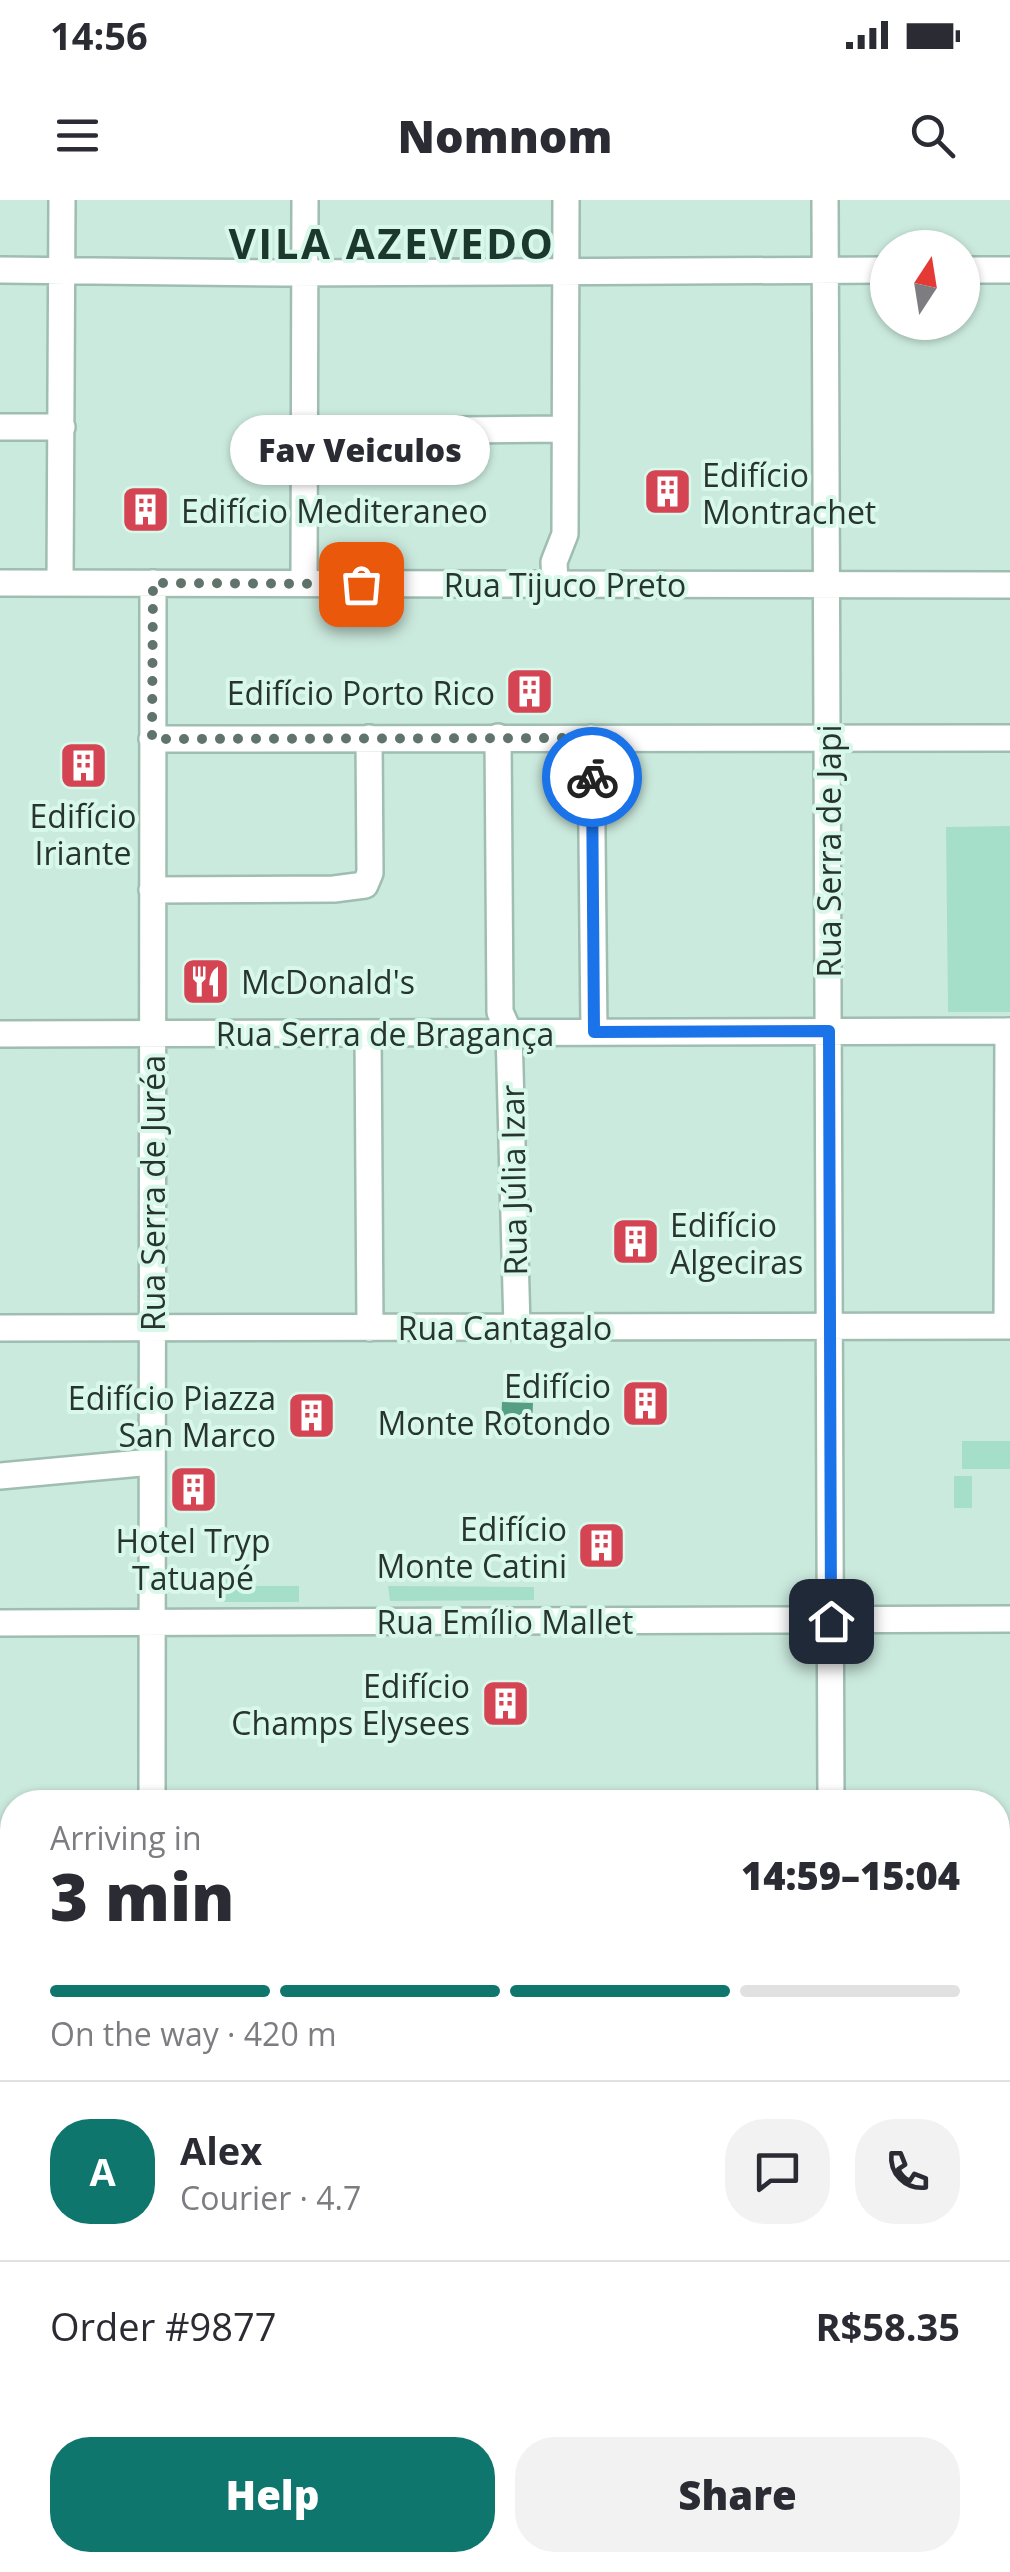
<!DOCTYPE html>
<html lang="en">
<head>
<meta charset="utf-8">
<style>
  :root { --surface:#fff; --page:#f2f2f3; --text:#2b2b33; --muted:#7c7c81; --line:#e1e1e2; --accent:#0f766e }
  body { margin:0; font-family:"Open Sans",sans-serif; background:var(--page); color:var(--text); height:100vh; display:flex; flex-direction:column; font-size:38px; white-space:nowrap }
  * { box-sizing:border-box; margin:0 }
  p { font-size:32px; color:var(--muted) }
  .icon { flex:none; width:55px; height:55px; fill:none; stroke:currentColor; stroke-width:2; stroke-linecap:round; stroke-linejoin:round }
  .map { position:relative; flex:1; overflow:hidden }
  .side { position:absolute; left:0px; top:1590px; width:1010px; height:782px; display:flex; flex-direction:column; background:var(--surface); border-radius:40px 40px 0 0; box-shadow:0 2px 8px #0004 }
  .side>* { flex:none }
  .needle { width:65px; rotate:12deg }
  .buttons { position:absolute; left:870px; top:30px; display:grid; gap:20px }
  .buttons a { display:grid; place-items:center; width:110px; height:110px; border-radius:50%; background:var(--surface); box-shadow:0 2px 8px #0004; font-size:50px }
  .pin { position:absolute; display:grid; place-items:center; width:85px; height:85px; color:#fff; margin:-42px; border-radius:20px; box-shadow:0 5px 15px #0006 }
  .courier { position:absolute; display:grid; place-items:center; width:100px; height:100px; margin:-50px; border:8px solid #1a73e8; border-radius:50%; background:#fff; color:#222; box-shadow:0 2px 12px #0007 }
  .bubble { position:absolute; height:70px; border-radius:35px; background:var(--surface); box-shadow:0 2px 8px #0004; font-size:32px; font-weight:800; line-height:70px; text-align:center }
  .headline em { font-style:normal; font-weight:800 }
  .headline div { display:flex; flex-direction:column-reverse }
  .headline { display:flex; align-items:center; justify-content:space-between; height:170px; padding:0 50px }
  h1 { font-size:65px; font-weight:800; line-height:75px }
  .bar { display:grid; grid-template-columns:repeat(4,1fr); gap:15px 10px; align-content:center; height:120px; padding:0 50px }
  .bar i { height:12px; border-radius:8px; background:var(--line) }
  .bar .selected { background:var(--accent) }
  .bar p { grid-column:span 4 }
  .line { display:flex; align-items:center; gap:25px; padding:0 50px; border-top:2px solid var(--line) }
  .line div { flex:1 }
  .round { display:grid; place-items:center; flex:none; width:105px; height:105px; border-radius:40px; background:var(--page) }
  .action { display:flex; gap:20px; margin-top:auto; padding:20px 50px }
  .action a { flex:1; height:115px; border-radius:40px; background:var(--accent); color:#fff; font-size:40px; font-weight:800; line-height:115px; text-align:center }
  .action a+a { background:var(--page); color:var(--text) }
  .status { display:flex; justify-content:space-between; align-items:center; height:70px; padding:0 50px; background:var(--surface); direction:ltr }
  .status svg { height:28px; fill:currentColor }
  header { display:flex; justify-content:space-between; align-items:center; height:130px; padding:0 50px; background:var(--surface); font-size:45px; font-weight:800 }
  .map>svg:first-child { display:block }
  .green { fill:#a6dfc9 }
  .water { fill:#569f86 }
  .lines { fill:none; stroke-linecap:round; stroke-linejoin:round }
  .minor-casing { stroke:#9fbdb1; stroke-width:30 }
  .minor { stroke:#fff; stroke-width:25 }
  .done { stroke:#61746c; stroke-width:10; stroke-dasharray:0 18 }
  .route { stroke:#1a73e8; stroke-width:12 }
  .labels { text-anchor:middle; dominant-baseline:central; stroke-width:8; stroke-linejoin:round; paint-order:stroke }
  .poi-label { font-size:32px; fill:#28342f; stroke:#d8f8eb; text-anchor:end }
  .street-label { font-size:32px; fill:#28342f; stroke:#d8f8eb }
  .district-label { font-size:42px; font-weight:bold; letter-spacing:2.5px; fill:#1c372e; stroke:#d8f8eb }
</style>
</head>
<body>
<div class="status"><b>14:56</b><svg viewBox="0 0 49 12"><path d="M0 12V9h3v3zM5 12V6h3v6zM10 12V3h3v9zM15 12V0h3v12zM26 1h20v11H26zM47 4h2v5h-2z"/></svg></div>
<header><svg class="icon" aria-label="menu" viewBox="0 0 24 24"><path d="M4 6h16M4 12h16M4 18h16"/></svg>Nomnom<svg class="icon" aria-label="search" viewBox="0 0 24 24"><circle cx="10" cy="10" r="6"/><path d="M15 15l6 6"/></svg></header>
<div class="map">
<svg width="1010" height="2372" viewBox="0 0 1010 2372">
  <rect width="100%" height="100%" fill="#cbeade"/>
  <path class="green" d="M1010 626V812H948L946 627Z
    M1010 1241V1269H962V1241Z
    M954 1276H972V1308H954Z
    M249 1377 250 1386H299V1402H220V1378Z
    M388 1386 534 1387V1400L390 1401Z"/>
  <path class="water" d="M502 1202 533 1203 532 1225 501 1224Z"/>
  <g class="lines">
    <defs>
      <path id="minor" d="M825 0 831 1602
        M0 70 285 73 888 70
        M962 70H1010
        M0 227H62
        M461 230 565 229
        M0 383 1010 385
        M60 383 62 0
        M304 383 305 0
        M555 384 554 362 565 334 566 0
        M498 537 500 812 509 832 517 1127
        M591 538 594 832
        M152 539 1010 538
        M152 690 334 689 365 685 370 673 369 538
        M368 833 370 1128
        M0 834 1010 831
        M1007 1126 1008 831
        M0 1128 1010 1126
        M0 1276 152 1262
        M0 1423 1010 1419
        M152 1602 153 383
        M998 1715H1010
        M0 1718H12
        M998 2012H1010
        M0 2013H12
        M998 2308H1010
        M20 2360V2372
        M152 2360V2372
        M707 2360V2372
        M833 2360V2372
        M436 2372 442 2360
        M576 2372V2360"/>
    </defs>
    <use href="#minor" class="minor-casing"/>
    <use href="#minor" class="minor"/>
  </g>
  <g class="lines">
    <path class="done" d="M361 384 153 383 152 539 591 538 592 577"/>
    <path class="route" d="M592 577 594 832 829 831 831 1421"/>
  </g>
  <defs>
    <symbol id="building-square" viewBox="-11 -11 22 22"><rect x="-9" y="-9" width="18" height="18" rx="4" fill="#d44452" stroke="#d8f8eb"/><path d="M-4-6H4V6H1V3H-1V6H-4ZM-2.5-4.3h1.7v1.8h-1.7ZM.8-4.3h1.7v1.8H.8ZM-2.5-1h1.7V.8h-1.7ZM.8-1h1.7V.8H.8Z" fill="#fff"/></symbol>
    <symbol id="restaurant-square" viewBox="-11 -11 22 22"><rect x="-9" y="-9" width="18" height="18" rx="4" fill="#d44452" stroke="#d8f8eb"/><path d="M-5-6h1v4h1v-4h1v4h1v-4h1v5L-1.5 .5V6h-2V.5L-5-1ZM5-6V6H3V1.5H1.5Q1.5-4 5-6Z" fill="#fff"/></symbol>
  </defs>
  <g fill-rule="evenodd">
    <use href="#building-square" x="640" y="264" width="55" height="55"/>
    <use href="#building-square" x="118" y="282" width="55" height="55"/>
    <use href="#building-square" x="502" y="464" width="55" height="55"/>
    <use href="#building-square" x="56" y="538" width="55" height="55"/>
    <use href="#restaurant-square" x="178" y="754" width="55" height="55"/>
    <use href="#building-square" x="608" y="1014" width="55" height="55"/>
    <use href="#building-square" x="618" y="1176" width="55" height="55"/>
    <use href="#building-square" x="284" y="1188" width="55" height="55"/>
    <use href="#building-square" x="166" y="1262" width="55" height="55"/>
    <use href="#building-square" x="574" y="1318" width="55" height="55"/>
    <use href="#building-square" x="478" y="1476" width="55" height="55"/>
  </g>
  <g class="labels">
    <g class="poi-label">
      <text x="702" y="274" text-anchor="start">Edifício<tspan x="702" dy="37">Montrachet</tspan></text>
      <text x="181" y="310" text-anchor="start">Edifício Mediteraneo</text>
      <text x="495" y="492">Edifício Porto Rico</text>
      <text x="83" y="615" text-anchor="middle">Edifício<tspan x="83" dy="37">Iriante</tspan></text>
      <text x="241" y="781" text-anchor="start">McDonald's</text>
      <text x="670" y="1024" text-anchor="start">Edifício<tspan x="670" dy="37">Algeciras</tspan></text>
      <text x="611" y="1185">Edifício<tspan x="611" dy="37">Monte Rotondo</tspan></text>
      <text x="276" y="1197">Edifício Piazza<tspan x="276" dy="37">San Marco</tspan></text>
      <text x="567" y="1328">Edifício<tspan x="567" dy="37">Monte Catini</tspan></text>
      <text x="193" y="1340" text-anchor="middle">Hotel Tryp<tspan x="193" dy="37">Tatuapé</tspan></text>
      <text x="470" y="1485">Edifício<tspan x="470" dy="37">Champs Elysees</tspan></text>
    </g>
    <g class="street-label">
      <text x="565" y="384">Rua Tijuco Preto</text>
      <text transform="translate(828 651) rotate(-90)">Rua Serra de Japi</text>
      <text x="385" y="833">Rua Serra de Bragança</text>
      <text transform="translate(513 980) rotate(-91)">Rua Júlia Izar</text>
      <text transform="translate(152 993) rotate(-90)">Rua Serra de Juréa</text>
      <text x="505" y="1127">Rua Cantagalo</text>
      <text x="505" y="1421">Rua Emílio Mallet</text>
    </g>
    <g class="district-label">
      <text x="392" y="42">VILA AZEVEDO</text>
    </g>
  </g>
</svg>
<div class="buttons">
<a><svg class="needle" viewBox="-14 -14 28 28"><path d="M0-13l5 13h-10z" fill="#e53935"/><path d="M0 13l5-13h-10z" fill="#7c7c81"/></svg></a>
</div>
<div class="pin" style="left:361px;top:384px;background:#ea580c"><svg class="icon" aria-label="bag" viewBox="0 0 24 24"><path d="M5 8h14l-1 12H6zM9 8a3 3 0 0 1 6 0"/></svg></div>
<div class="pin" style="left:831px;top:1421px;background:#1f2937"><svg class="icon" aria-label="home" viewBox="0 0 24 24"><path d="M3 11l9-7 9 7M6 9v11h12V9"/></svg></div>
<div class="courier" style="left:592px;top:577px"><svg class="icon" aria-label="bike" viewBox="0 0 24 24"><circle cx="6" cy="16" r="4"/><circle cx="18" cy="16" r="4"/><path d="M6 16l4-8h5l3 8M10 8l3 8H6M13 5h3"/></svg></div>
<div class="bubble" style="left:230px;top:215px;width:260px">Fav Veiculos</div>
<section class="side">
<div class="headline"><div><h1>3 min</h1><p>Arriving in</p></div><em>14:59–15:04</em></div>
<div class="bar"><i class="selected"></i><i class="selected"></i><i class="selected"></i><i></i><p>On the way · 420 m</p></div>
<div class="line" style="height:180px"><b class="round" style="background:var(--accent);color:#fff">A</b><div><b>Alex</b><p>Courier · 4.7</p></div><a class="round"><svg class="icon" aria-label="chat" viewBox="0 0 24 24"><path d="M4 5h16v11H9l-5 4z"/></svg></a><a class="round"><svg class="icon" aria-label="phone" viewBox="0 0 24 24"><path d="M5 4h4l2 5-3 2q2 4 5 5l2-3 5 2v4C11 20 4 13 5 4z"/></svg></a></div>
<div class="line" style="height:130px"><div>Order #9877</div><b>R$58.35</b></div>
<div class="action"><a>Help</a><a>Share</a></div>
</section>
</div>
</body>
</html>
